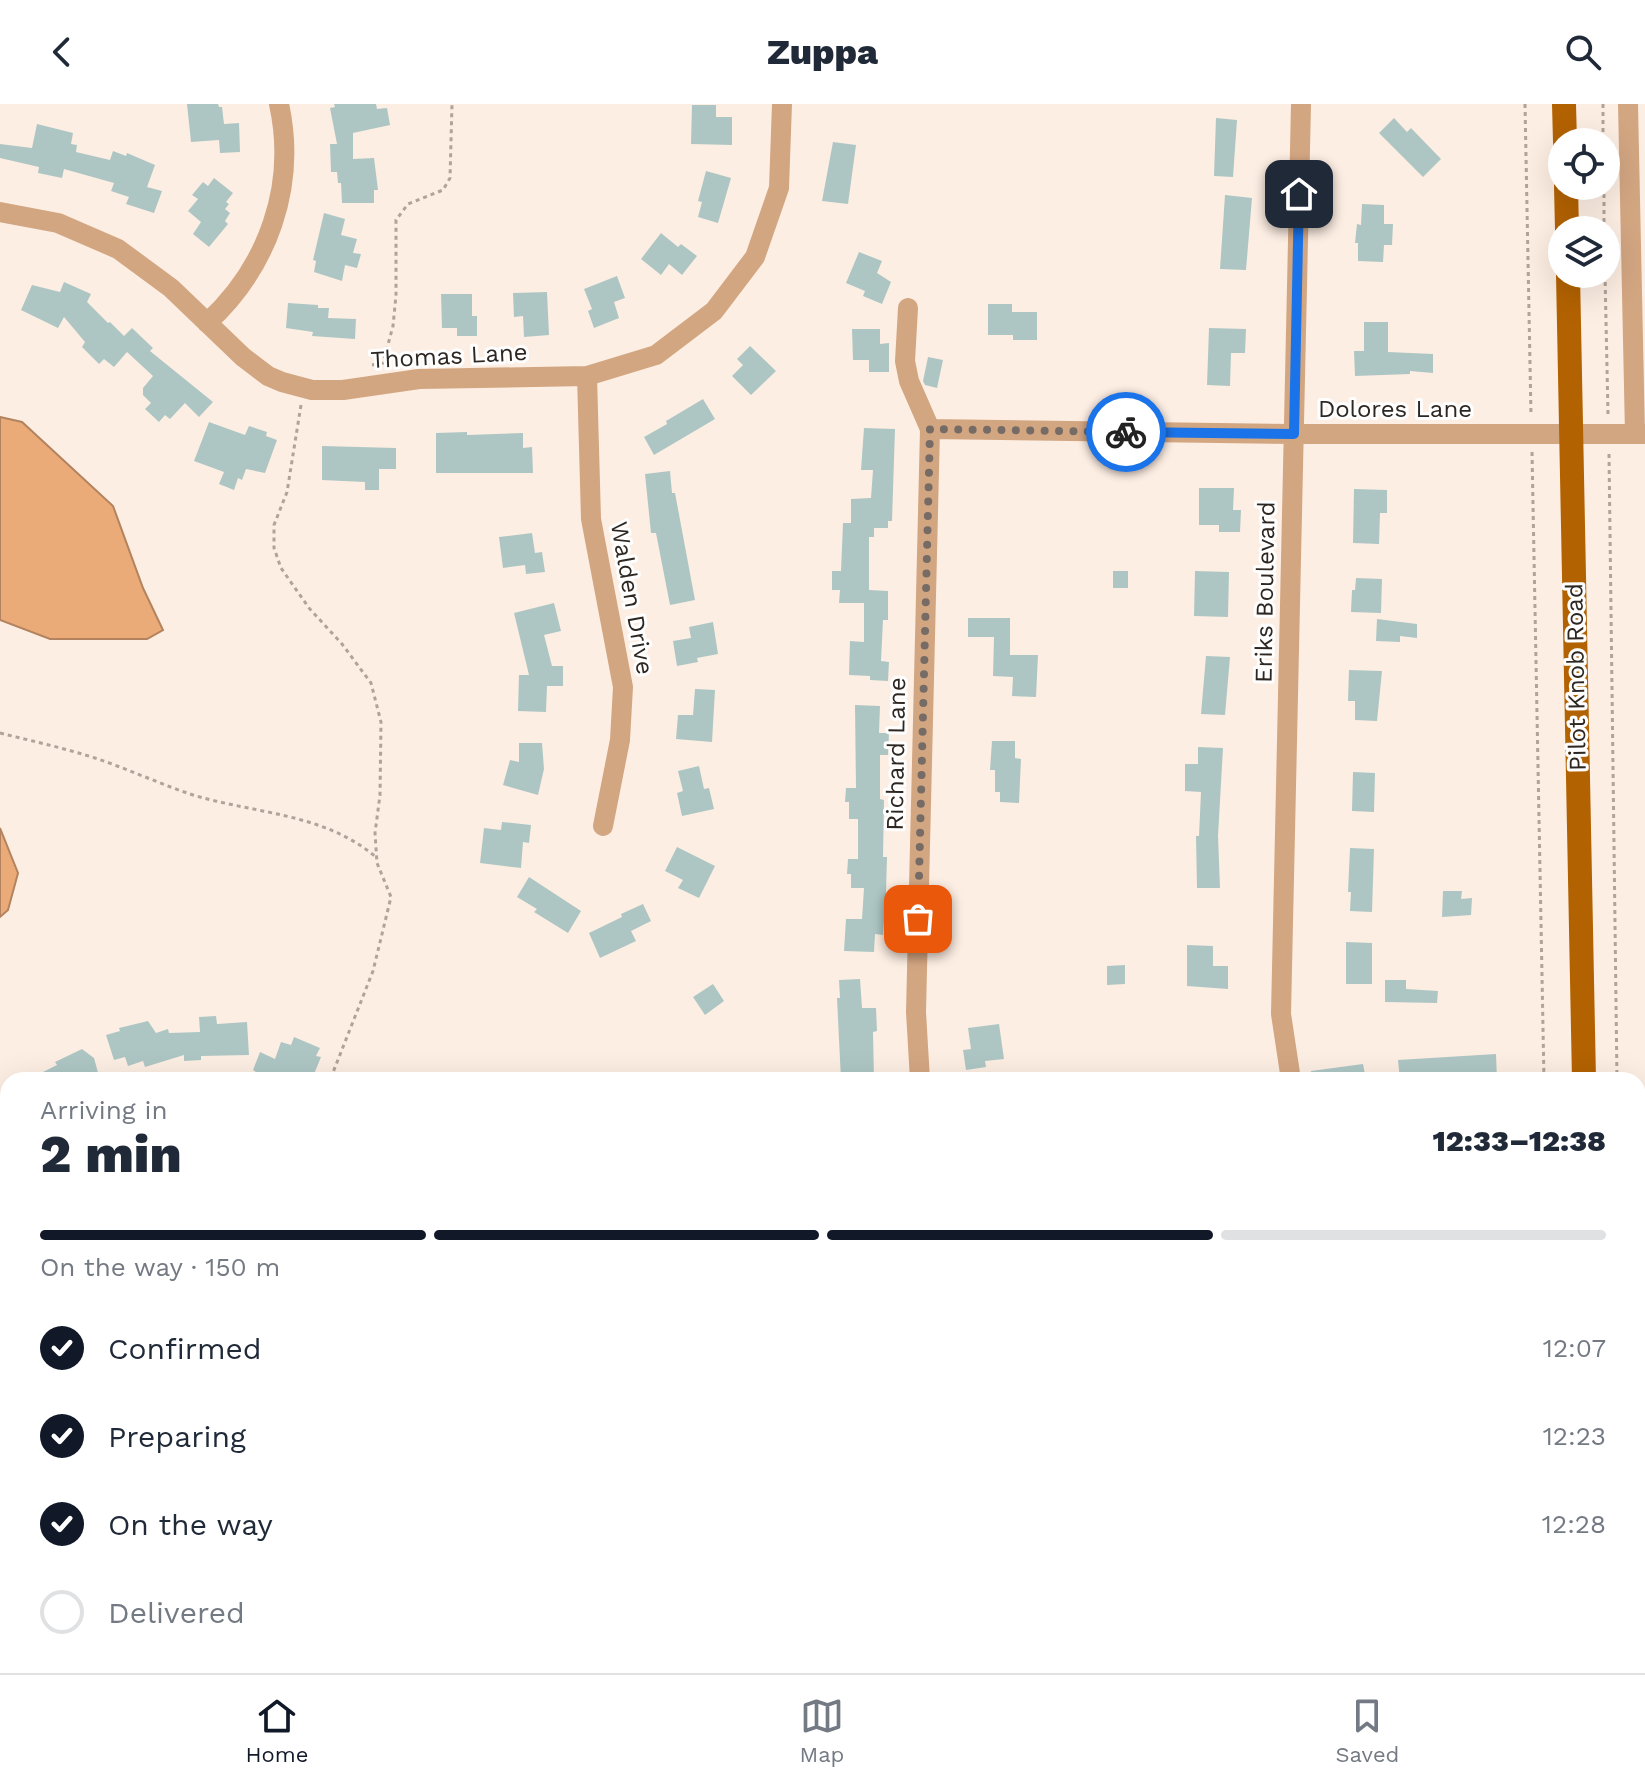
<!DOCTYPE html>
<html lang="en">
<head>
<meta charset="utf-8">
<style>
  :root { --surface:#fff; --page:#f6f6f7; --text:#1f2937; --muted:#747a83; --line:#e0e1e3; --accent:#111827 }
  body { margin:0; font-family:"Work Sans",sans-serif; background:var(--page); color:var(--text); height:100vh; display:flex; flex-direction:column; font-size:30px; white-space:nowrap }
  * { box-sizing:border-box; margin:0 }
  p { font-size:26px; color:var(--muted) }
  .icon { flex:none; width:44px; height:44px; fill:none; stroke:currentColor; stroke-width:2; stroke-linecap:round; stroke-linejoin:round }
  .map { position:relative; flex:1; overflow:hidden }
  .sheet { position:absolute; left:0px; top:968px; width:1646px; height:602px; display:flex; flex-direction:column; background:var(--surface); border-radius:24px 24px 0 0; box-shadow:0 8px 32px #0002 }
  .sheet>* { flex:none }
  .tools { position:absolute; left:1548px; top:24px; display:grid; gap:16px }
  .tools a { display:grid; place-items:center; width:72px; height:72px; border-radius:50%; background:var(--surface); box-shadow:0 8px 32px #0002; font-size:40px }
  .pin { position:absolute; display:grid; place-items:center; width:68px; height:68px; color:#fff; margin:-34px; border-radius:16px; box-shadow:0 4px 12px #0006 }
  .courier { position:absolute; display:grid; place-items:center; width:80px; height:80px; margin:-40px; border:6px solid #1a73e8; border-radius:50%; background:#fff; color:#222; box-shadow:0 2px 10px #0007 }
  .head em { font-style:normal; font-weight:800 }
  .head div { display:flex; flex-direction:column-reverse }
  .head { display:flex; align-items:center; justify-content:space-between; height:136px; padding:0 40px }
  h1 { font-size:52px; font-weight:800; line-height:60px }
  .bar { display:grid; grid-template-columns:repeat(4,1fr); gap:12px 8px; align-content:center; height:96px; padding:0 40px }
  .bar i { height:10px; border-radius:6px; background:var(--line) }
  .bar .selected { background:var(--accent) }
  .bar p { grid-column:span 4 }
  ol { padding:0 40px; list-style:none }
  li { display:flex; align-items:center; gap:24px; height:88px }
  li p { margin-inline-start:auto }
  li .icon { padding:8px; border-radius:50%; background:var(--accent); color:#fff; stroke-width:4 }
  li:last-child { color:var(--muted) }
  li i { width:44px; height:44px; border:4px solid var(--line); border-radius:50% }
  header { display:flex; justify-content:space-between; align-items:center; height:104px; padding:0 40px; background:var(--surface); font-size:36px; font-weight:800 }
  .tab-bar { display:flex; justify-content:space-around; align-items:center; height:112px; border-top:2px solid var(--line); background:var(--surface); font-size:22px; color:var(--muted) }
  .tab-bar a { display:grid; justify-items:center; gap:4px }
  .tab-bar .selected { color:var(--accent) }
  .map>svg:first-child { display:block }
  .water { fill:#ebab78; stroke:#b2835e; stroke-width:2 }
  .building { fill:#adc6c4 }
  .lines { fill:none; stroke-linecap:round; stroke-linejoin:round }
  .path { stroke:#afa39a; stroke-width:3; stroke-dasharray:4 4; stroke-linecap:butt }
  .minor { stroke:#d3a682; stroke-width:20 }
  .major { stroke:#b36201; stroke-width:24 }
  .done { stroke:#766c65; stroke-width:8; stroke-dasharray:0 14.4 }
  .route { stroke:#1a73e8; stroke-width:10 }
  .labels { text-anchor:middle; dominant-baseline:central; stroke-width:6; stroke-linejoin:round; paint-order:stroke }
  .street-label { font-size:24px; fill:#2d2621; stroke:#fefefe }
</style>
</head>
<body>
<header><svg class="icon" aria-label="back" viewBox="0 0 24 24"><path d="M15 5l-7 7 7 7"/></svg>Zuppa<svg class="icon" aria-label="search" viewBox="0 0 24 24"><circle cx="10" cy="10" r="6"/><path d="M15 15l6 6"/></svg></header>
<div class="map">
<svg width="1645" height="1569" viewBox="0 0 1645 1569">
  <rect width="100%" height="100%" fill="#fdeee3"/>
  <path class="water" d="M0 313 22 318 113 402 143 484 163 526 147 535H50L0 516Z
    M0 724 18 769 8 806 0 813Z"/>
  <path class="building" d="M187 0H218L219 3H222L224 20 239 19 240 48 220 49 219 36 191 38Z
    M334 0H376L377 5 387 4 390 21 353 29V55L374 54 378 86H374V99H342L341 79H338L337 68H331L330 40H337L330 4 335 3Z
    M692 1H716V13H732V41L691 40Z
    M1216 14 1237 16 1233 73 1214 72Z
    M1394 14 1407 28 1411 24 1441 55 1423 73 1379 29Z
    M37 20 73 29 71 40 77 41 76 48 110 56 113 47 126 52 127 49 155 61 147 83 162 87 154 109 126 100 129 93 111 87 114 79 64 65 62 74 38 69 39 63 0 54V40L32 44Z
    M833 38 856 41 848 100 822 97Z
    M706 67 731 74 718 119 698 113 702 98 698 97Z
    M214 74 233 89 226 98 229 100 225 105 230 109 225 117 228 120 209 143 193 130 201 118 188 107 198 95 192 91 203 78 208 82Z
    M1225 91 1252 94 1246 166 1220 165Z
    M1362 100 1384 101V120H1393L1392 141H1384L1383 158 1358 157V139H1355L1357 120 1361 121Z
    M324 109 345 115 341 131 357 135 353 149 361 150 357 164 345 161 342 177 314 168 316 157 313 156Z
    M661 129 678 143 681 140 697 152 682 171 669 160 661 171 641 155Z
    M859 148 882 157 877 169 891 178 882 200 863 192 865 187 846 179Z
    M617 172 625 194 614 198 619 214 594 224 588 207 592 205 584 185Z
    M64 178 91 190 87 198 108 219 110 218 124 232 132 224 153 244 150 247 213 298 199 313 185 299 170 315 165 311 159 318 145 305 151 299 143 291V284L153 272 127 248 114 263 104 255 99 260 82 243 85 238 64 213 58 224 21 206 32 181 60 188Z
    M547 188 549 231 524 233 523 212 514 213 513 189Z
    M441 190H472V212H477V232H457V224H442Z
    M288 199 318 201V204H329L328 214 356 215 355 235 312 232 313 228 286 224Z
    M988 200H1012V208H1037V236H1013V231H988Z
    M1364 218H1388V248L1433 250V269L1410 267V270L1355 272 1354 247H1364Z
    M1209 224 1246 225 1245 249H1231L1230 282 1207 281Z
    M852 225H880V240L889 239V268H869V256H853Z
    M750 242 776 267 751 291 732 272 743 261 737 255Z
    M928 253 943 256 937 284 925 281 923 277Z
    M703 295 715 315 654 351 644 333 667 320 666 317Z
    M209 318 245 331 249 322 267 328 266 332 277 336 265 369 246 365 242 376 238 374 234 386 219 380 224 368 194 357Z
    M864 324 895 325 892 417H888V424H874V433H869V486L888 487V516H883L881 557 889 558 888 577 870 576V572L849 571 850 537 864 538V499H839L840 486H832V467H841L843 419H851V395L871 394 873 366H861Z
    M467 328V331L523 329V344L532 343 533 369H436V329Z
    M322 342 396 344V365H379V386H365V378L322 376Z
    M670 367 672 389H675L695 496 670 501 656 429H651L645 370Z
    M1199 384H1234L1233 406H1241L1240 428H1219V421H1199Z
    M1354 385 1387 386V409H1380L1379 440 1353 439Z
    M532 429 535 449 542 448 545 468 526 470 525 461 503 464 499 433Z
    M1113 467H1128V484H1113Z
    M1195 467 1229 468 1228 513 1194 512Z
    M1356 474 1382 475 1381 509 1351 508 1352 486H1355Z
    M554 499 561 527 544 531 552 562H563V582H547L546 608 518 607 519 571H529L514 509Z
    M968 514H1010V551H1038L1036 593 1012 592 1013 573 993 572 994 533H968Z
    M1377 515 1417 520V534L1400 532V538L1376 537Z
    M713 518 718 550 697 554 698 558 677 562 673 537 691 534 689 523Z
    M1206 552 1230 553 1225 611 1201 610Z
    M1349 566 1382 567 1377 617 1355 616V597H1348Z
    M695 585 715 586 712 638 676 635 678 611H693Z
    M855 601 880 602 879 629H889L888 651H880V695L884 696 883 753H887L886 789 883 831 875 830 874 848 844 847 846 815H862L864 784H851V770H847L848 755H858V715H849V698H845L846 684H856Z
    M992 637H1015V654L1021 655 1019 699 1000 698V688H995V666H990Z
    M519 639H542L544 665 538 691 503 681 510 656 519 658Z
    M1198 643 1223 644 1218 732 1220 784H1197L1196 732H1199L1201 688 1185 687V660H1198Z
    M699 662 704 685 709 684 714 705 682 712 677 689 683 687 678 667Z
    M1353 668 1375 669 1374 708 1352 707Z
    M502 718 531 721 529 739 523 738 521 764 480 759 484 724 501 726Z
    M677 743 715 762 699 794 678 784 683 776 665 767Z
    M1350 744 1374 745 1372 808 1350 807 1351 788H1348Z
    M529 773 581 807 568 829 534 808 537 805 517 793Z
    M1443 787H1462L1461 795 1472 794 1471 811 1442 813Z
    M643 800 651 817 631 827 636 837 600 854 589 829 622 813 621 810Z
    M1346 838 1372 839V880H1346Z
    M1187 841 1213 842V862H1228V885L1187 882Z
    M1125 861V880L1107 881V862Z
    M860 875 862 904H876L877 927 873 928 874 975 841 976 837 894H840L839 876Z
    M1385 876H1406V885L1438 887 1437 899 1385 898Z
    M713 880 724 897 705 911 693 893Z
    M216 912 217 920 247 918 249 951 201 952V956L184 957V951L145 963 143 957 128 962 125 953 114 956 106 931 120 927 119 924 148 917 156 929 168 925 169 929 200 928 199 913Z
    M999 920 1004 955 985 957 986 963 966 966 963 946 971 945 968 924Z
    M294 933 320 944 316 952 321 953 312 975 296 969 294 973 283 969 280 976H269L253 966 260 948 275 955 281 938 291 941Z
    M82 945 94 954 100 976H27L57 961 55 958Z
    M1496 950 1497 976H1400L1398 956Z
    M1363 960 1366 976H1312L1311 967Z"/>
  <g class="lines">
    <path class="path" d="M1525 0 1531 312
      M1603 0V38
      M1604 82V126
      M1605 170 1608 310
      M372 261 383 259 393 222 396 191V116L408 100 443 86 450 74 452 0
      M301 301 287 388 274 421V444L281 464 309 504 342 540 371 579 381 618 380 691 375 729 377 759 391 793 373 867 330 976
      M1532 348 1544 976
      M1609 350 1617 976
      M0 629C32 637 64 644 95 654 128 665 160 680 193 691 256 710 325 709 377 754
      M1555 1562V1569
      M1636 1562V1569"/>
    <path class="minor" d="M1628 0 1635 330
      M0 108 58 119 118 145 171 184 243 253 268 272 282 278 312 286H343L419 275 587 272 656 251 714 207 755 153 779 84 782 0
      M908 204 905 257 909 277 930 325 916 908 920 976
      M207 219C268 163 297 82 279 0
      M587 272 591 415 623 583 620 636 603 722
      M930 325 1294 330H1645
      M1291 976 1281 910 1301 0
      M1638 1031H1645
      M0 1071 8 1069
      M0 1418 8 1443
      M0 1418 8 1397
      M10 1562V1569
      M1204 1569V1562"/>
    <path class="major" d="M1564 0 1565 38
      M1566 82 1567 126
      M1568 170 1584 976
      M1593 1562V1569"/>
  </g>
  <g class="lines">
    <path class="done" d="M918 815 930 325 1126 328"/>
    <path class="route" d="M1126 328 1294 330 1299 90"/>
  </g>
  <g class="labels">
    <g class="street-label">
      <text transform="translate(449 252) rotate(-3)">Thomas Lane</text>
      <text x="1395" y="305">Dolores Lane</text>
      <text transform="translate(1265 488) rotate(-89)">Eriks Boulevard</text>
      <text transform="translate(632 494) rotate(80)">Walden Drive</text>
      <text transform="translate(1576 573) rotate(-91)">Pilot Knob Road</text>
      <text transform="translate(896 650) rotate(-89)">Richard Lane</text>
    </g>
  </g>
</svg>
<div class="tools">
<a><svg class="icon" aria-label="locate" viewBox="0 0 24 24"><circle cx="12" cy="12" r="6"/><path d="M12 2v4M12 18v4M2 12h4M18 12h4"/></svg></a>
<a><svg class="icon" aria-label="layers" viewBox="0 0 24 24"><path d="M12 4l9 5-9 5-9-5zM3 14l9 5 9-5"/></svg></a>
</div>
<div class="pin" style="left:918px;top:815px;background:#ea580c"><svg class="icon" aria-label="bag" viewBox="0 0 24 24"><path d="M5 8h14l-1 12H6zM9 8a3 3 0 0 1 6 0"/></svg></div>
<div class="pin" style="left:1299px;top:90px;background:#1f2937"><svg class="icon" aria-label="home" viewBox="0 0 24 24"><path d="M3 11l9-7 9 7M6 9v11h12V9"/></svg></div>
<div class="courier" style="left:1126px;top:328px"><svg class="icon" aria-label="bike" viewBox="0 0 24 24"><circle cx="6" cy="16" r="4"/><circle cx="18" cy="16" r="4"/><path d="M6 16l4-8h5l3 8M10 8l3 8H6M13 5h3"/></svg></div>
<section class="sheet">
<div class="head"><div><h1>2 min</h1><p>Arriving in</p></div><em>12:33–12:38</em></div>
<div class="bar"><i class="selected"></i><i class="selected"></i><i class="selected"></i><i></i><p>On the way · 150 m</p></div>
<ol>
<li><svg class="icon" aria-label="check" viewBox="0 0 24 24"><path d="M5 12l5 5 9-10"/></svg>Confirmed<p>12:07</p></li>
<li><svg class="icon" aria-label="check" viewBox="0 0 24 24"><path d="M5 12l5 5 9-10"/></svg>Preparing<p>12:23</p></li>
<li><svg class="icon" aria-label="check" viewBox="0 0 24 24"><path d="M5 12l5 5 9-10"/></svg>On the way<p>12:28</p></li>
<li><i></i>Delivered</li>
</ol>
</section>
</div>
<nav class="tab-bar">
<a class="selected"><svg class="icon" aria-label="home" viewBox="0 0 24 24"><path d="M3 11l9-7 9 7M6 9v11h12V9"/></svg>Home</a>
<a><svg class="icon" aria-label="map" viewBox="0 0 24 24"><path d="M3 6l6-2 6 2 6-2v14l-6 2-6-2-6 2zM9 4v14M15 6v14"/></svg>Map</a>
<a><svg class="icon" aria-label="saved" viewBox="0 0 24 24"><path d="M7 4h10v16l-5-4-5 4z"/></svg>Saved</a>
</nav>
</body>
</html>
